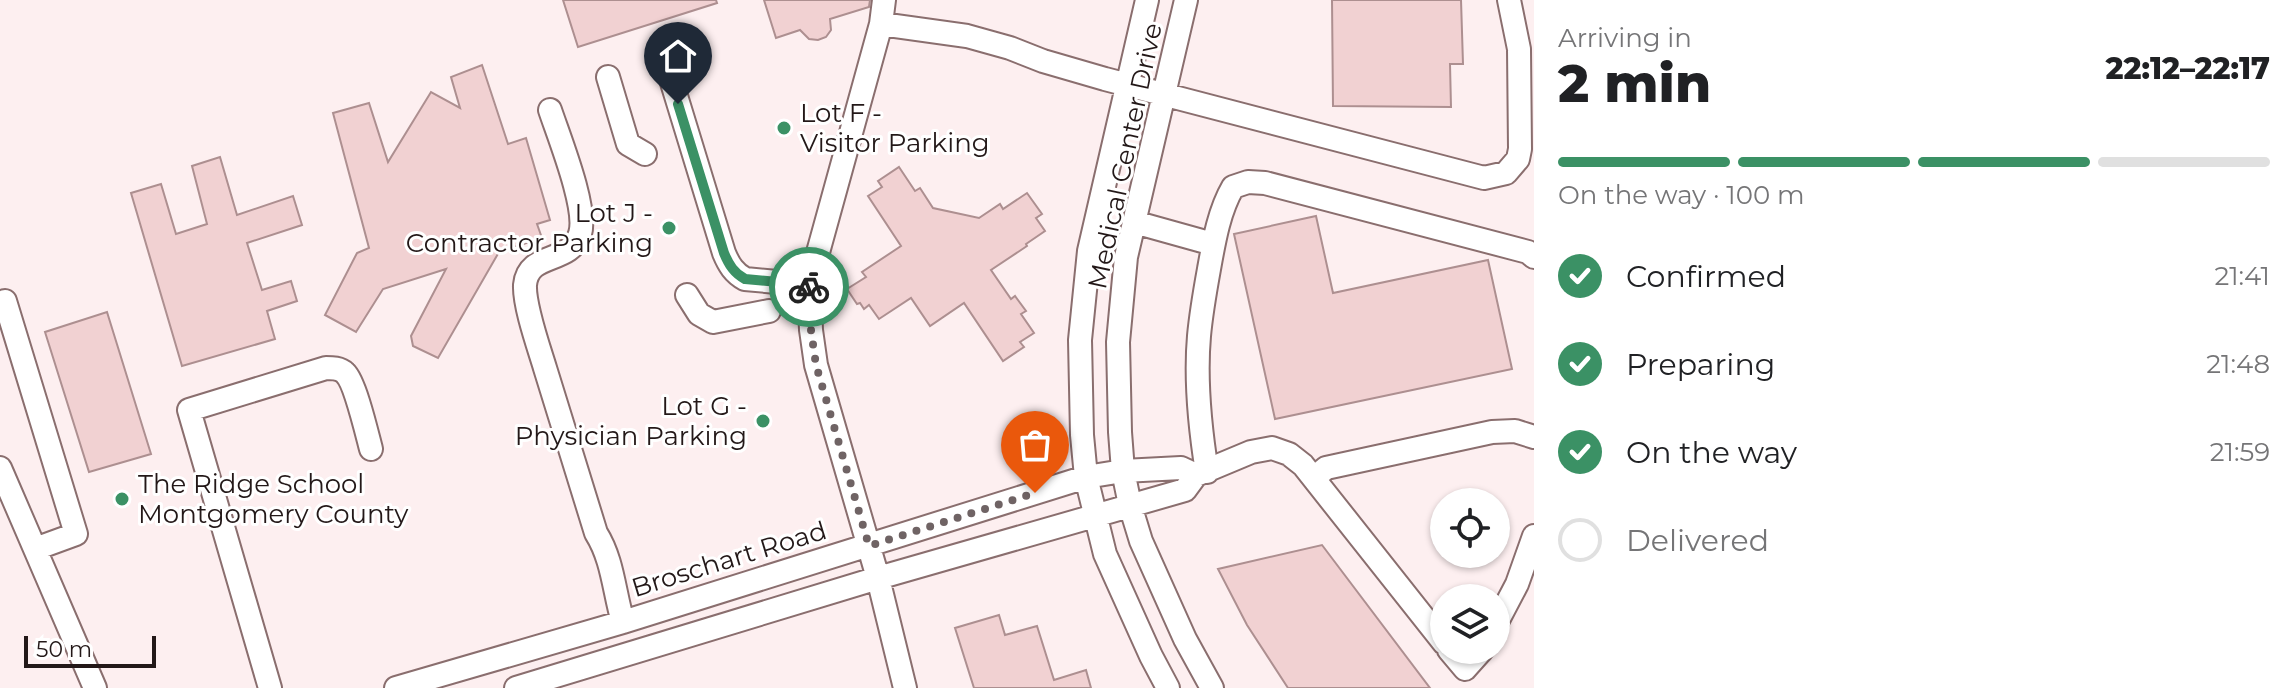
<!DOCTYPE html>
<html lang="en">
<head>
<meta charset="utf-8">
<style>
  :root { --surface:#fff; --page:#f2f2f2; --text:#202124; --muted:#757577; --line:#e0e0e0; --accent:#3b9165 }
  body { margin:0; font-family:Montserrat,sans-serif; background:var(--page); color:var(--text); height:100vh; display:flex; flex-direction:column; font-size:30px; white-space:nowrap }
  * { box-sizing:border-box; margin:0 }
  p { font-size:26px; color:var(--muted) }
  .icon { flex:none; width:44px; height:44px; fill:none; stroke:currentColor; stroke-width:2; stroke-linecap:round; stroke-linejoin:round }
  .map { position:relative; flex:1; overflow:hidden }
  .panel { display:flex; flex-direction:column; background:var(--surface); width:760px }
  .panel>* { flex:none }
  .fabs { position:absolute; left:1430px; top:488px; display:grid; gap:16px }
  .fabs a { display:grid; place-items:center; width:80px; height:80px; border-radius:50%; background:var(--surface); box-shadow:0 2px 6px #0004; font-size:40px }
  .scale { position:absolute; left:24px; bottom:20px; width:132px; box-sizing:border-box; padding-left:8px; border:4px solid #231818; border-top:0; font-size:22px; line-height:28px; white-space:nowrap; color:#231818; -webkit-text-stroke:6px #fff; paint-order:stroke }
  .pin { position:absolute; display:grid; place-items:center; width:68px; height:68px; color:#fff; margin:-82px -34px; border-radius:50% 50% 50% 0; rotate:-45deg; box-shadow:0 0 8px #0007 }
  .pin .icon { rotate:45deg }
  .courier { position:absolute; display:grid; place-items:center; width:80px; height:80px; margin:-40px; border:6px solid #3b9165; border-radius:50%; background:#fff; color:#222; box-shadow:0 2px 10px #0007 }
  .summary em { font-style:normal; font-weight:800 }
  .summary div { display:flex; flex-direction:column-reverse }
  .summary { display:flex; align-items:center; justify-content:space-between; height:136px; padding:0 24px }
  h1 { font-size:52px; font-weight:800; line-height:60px }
  .bar { display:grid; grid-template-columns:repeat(4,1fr); gap:12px 8px; align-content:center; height:96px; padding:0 24px }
  .bar i { height:10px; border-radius:6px; background:var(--line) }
  .bar .on { background:var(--accent) }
  .bar p { grid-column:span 4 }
  ol { padding:0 24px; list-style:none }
  li { display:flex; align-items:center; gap:24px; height:88px }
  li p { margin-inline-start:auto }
  li .icon { padding:8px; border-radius:50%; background:var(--accent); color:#fff; stroke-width:4 }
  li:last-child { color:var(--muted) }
  li i { width:44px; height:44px; border:4px solid var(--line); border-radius:50% }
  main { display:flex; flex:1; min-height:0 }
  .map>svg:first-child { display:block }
  .building { fill:#f1d1d2; stroke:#ad8f90; stroke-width:2 }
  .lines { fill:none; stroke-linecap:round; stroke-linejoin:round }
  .minor-casing { stroke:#8a6e6e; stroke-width:26 }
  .minor { stroke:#fff; stroke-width:22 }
  .done { stroke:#6f6364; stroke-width:8; stroke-dasharray:0 14.4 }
  .route { stroke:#3b9165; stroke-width:10 }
  .poi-dot { fill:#3b9165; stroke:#fff; stroke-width:3 }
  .labels { text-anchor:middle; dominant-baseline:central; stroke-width:6; stroke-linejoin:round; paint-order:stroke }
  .poi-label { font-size:26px; fill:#231818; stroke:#fff; text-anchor:start }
  .street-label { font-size:26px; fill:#231818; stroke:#fff }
</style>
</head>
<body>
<main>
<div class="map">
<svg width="1534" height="688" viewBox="0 0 1534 688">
  <rect width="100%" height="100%" fill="#fdeff0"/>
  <path class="building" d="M563 0H716L717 3 578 47Z
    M764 0H870L869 7 830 19 831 30 826 37 818 40 809 39 800 30 776 38Z
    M1332 0H1461L1463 64H1450L1451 107 1333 106Z
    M482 65 508 144 526 138 550 220 537 224 542 238 499 252 438 358 413 346 411 336 446 269 383 289 356 332 325 315 357 253 369 248 333 113 369 103 388 162 431 92 460 108 451 77Z
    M220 157 237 215 293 196 302 225 247 243 262 290 291 281 297 301 267 311 275 339 182 366 131 193 161 184 176 234 207 224 192 166Z
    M899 167 915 191 920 188 933 208 979 218 1000 204 1003 209 1027 193 1042 214 1036 218 1045 231 1026 244 1027 246 991 270 1011 299 1015 296 1026 311 1021 314 1034 333 1020 342 1024 347 1003 361 964 303 930 326 911 298 879 319 869 305 864 309 860 303 857 304 847 289 866 277 862 272 901 246 868 196 882 187 878 181Z
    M1316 216 1333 293 1488 260 1512 369 1275 419 1234 234Z
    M107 312 151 454 89 472 45 332Z
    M1322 545 1430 688H1288L1247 625 1218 569Z
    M999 615 1005 635 1037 626 1054 680 1086 670 1091 688H974L955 628Z"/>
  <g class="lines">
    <defs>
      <path id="minor" d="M884 0 881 24 809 285 811 330 816 365 878 578 905 688
        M1147 0 1089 251 1080 340 1082 435 1086 477 1105 554 1151 656 1168 688
        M1186 0 1126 257 1118 342 1120 432 1123 471 1130 505 1141 541 1185 639 1212 688
        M881 24 967 36 1010 48 1043 61 1105 79 1484 178 1506 173 1518 159 1520 149 1519 49 1509 0
        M662 50 724 253C729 265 734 273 745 279L809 285
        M608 77 628 144 645 154
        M550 110C559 137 588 209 580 234 570 265 528 251 525 285 524 306 539 348 545 368 562 423 579 478 596 533 613 560 614 592 623 622
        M1134 222 1213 244
        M687 295 699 314 713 322 769 311
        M5 301 76 534 35 549
        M0 468 95 688
        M1207 472C1200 428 1195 381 1199 336 1201 314 1205 291 1209 269 1214 241 1219 211 1233 187L1248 182 1265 183 1528 252 1534 257
        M1314 478 1326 468 1492 432 1515 431 1534 437
        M1496 624 1517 584 1534 536
        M1449 650 1465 669 1482 650
        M270 688 189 410 326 368C332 368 340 368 345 373 355 382 367 434 371 449
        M396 688 623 622 1086 477 1123 471 1181 468 1196 475
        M516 688 878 578 1185 490 1196 475 1251 452 1272 448 1289 454 1303 465 1444 643"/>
    </defs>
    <use href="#minor" class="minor-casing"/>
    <use href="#minor" class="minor"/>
  </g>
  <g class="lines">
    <path class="done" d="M809 287 811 330 816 365 869 546 1035 493"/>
    <path class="route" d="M678 104 724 253C729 265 734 273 745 279L809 285V287"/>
  </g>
  <g class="poi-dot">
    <circle cx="784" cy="128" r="8"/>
    <circle cx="669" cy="228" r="8"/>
    <circle cx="763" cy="421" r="8"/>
    <circle cx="122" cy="499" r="8"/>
  </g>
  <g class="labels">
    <g class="poi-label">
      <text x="800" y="113">Lot F -<tspan x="800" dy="30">Visitor Parking</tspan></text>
      <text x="653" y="213" text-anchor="end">Lot J -<tspan x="653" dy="30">Contractor Parking</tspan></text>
      <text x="747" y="406" text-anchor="end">Lot G -<tspan x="747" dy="30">Physician Parking</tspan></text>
      <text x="138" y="484">The Ridge School<tspan x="138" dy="30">Montgomery County</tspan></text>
    </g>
    <g class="street-label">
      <text transform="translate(1125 156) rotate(-78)">Medical Center Drive</text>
      <text transform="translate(729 559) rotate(-17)">Broschart Road</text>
    </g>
  </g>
</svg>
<div class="fabs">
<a><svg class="icon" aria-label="locate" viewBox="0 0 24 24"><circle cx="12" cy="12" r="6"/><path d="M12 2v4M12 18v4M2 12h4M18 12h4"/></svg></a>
<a><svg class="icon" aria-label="layers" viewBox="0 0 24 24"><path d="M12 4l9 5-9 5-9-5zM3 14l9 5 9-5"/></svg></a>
</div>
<div class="scale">50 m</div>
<div class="pin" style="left:1035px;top:493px;background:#ea580c"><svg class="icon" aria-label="bag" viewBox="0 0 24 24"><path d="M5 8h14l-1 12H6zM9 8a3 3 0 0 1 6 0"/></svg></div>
<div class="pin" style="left:678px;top:104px;background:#1f2937"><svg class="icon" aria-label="home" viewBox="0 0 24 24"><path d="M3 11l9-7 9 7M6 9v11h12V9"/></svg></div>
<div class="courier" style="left:809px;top:287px"><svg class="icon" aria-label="bike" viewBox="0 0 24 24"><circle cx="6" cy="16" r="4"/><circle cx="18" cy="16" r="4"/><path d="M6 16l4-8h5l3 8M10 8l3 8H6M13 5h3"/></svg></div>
</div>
<section class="panel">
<div class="summary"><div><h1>2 min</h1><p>Arriving in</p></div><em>22:12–22:17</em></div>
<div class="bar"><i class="on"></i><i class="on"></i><i class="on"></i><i></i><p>On the way · 100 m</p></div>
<ol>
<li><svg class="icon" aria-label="check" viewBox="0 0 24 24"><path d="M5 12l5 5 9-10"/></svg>Confirmed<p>21:41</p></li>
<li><svg class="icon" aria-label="check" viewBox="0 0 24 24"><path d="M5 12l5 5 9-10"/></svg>Preparing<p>21:48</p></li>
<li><svg class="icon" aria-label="check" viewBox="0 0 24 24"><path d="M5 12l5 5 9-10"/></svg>On the way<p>21:59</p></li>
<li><i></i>Delivered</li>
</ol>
</section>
</main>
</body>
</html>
